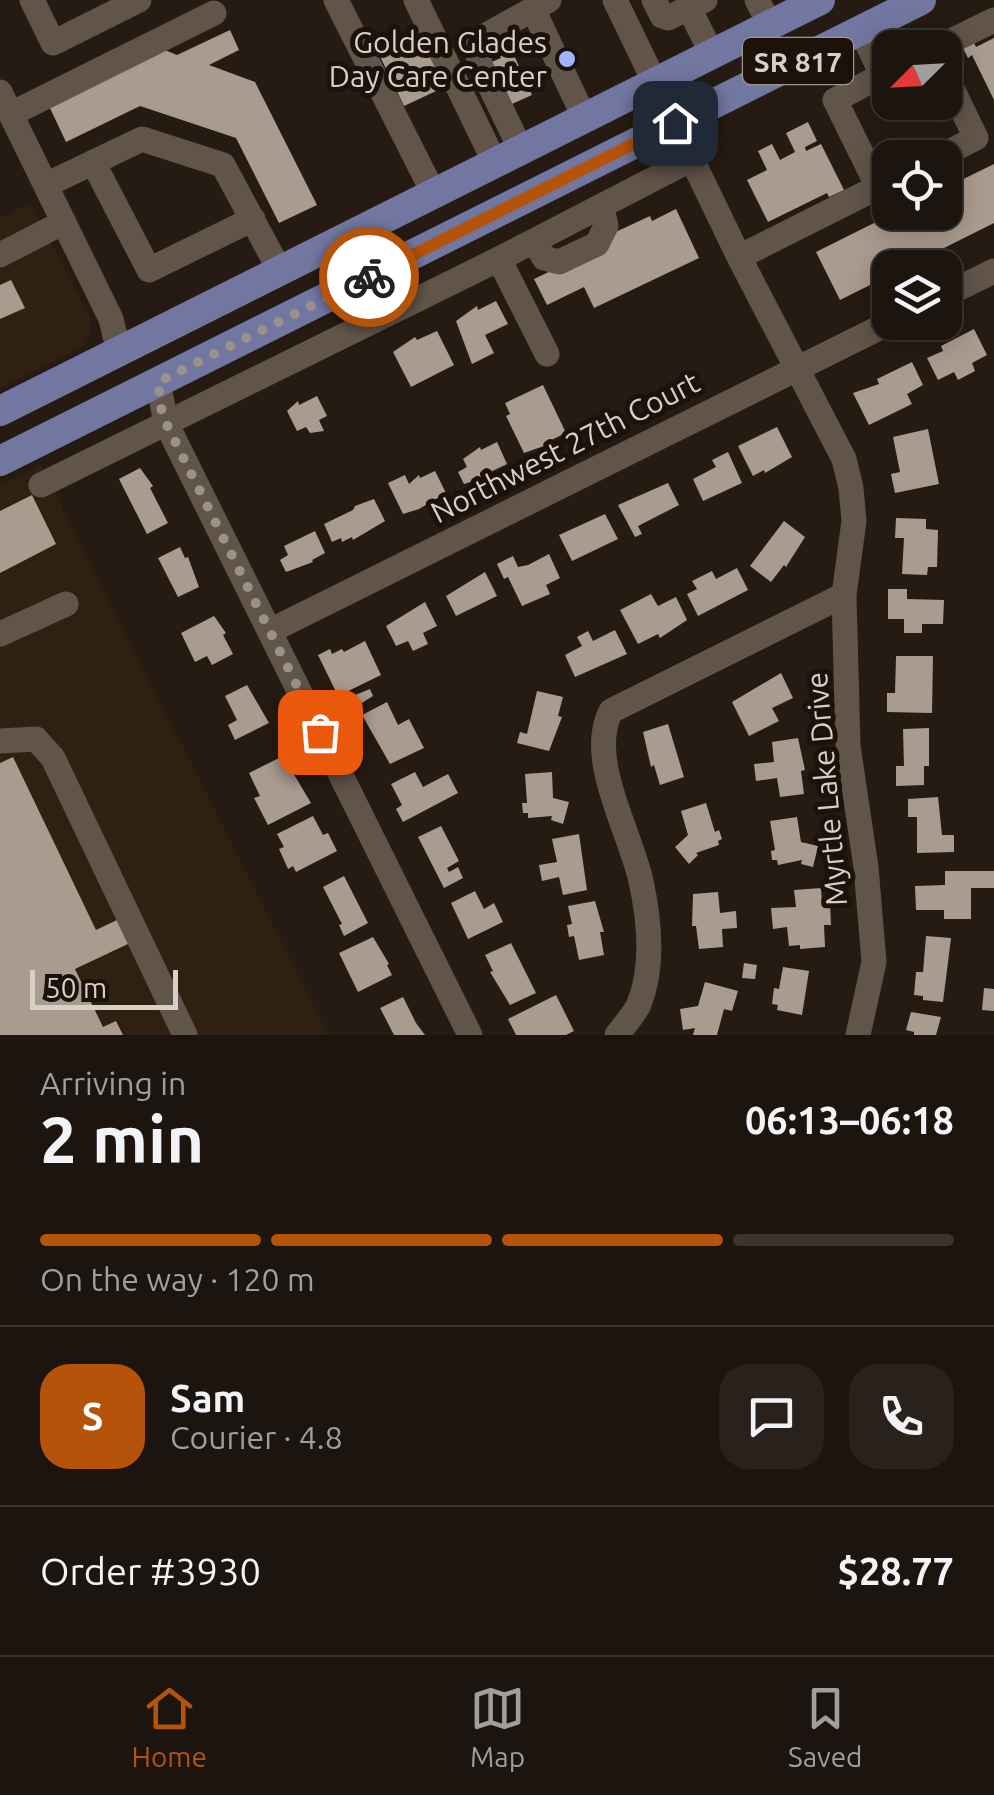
<!DOCTYPE html>
<html lang="en">
<head>
<meta charset="utf-8">
<style>
  :root { --surface:#1c140e; --page:#29211c; --text:#f1f3f6; --muted:#a09e9e; --line:#3a332e; --accent:#b45309 }
  body { margin:0; font-family:Ubuntu,sans-serif; background:var(--page); color:var(--text); height:100vh; display:flex; flex-direction:column; font-size:38px; white-space:nowrap }
  * { box-sizing:border-box; margin:0 }
  p { font-size:32px; color:var(--muted) }
  .icon { flex:none; width:55px; height:55px; fill:none; stroke:currentColor; stroke-width:2; stroke-linecap:round; stroke-linejoin:round }
  .map { position:relative; height:1035px; overflow:hidden }
  .side { display:flex; flex-direction:column; background:var(--surface); flex:1 }
  .side>* { flex:none }
  .needle { width:65px; rotate:246deg }
  .tools { position:absolute; left:872px; top:30px; display:grid; gap:20px }
  .tools a { display:grid; place-items:center; width:90px; height:90px; border-radius:20px; background:var(--surface); box-shadow:0 5px 25px #0003,0 0 0 2px var(--line); font-size:50px }
  .scale { position:absolute; left:30px; bottom:25px; width:148px; box-sizing:border-box; padding-left:10px; border:5px solid #d7d0ca; border-top:0; font-size:28px; line-height:35px; white-space:nowrap; color:#d7d0ca; -webkit-text-stroke:8px #1c1209; paint-order:stroke }
  .pin { position:absolute; display:grid; place-items:center; width:85px; height:85px; color:#fff; margin:-42px; border-radius:20px; box-shadow:0 5px 15px #0006 }
  .courier { position:absolute; display:grid; place-items:center; width:100px; height:100px; margin:-50px; border:8px solid #b45309; border-radius:50%; background:#fff; color:#222; box-shadow:0 2px 12px #0007 }
  .summary em { font-style:normal; font-weight:600 }
  .summary div { display:flex; flex-direction:column-reverse }
  .summary { display:flex; align-items:center; justify-content:space-between; height:170px; padding:0 40px }
  h1 { font-size:65px; font-weight:600; line-height:75px }
  .bar { display:grid; grid-template-columns:repeat(4,1fr); gap:15px 10px; align-content:center; height:120px; padding:0 40px }
  .bar i { height:12px; border-radius:8px; background:var(--line) }
  .bar .selected { background:var(--accent) }
  .bar p { grid-column:span 4 }
  .line { display:flex; align-items:center; gap:25px; padding:0 40px; border-top:2px solid var(--line) }
  .line div { flex:1 }
  .round { display:grid; place-items:center; flex:none; width:105px; height:105px; border-radius:30px; background:var(--page) }
  .dock { display:flex; justify-content:space-around; align-items:center; height:140px; border-top:2px solid var(--line); background:var(--surface); font-size:28px; color:var(--muted) }
  .dock a { display:grid; justify-items:center; gap:5px }
  .dock .selected { color:var(--accent) }
  .map>svg:first-child { display:block }
  .built { fill:#2f2012 }
  .building { fill:#aa9b8f }
  .lines { fill:none; stroke-linecap:round; stroke-linejoin:round }
  .minor { stroke:#615449; stroke-width:25 }
  .major { stroke:#7277a1; stroke-width:30 }
  .done { stroke:#99918a; stroke-width:10; stroke-dasharray:0 18 }
  .route { stroke:#b45309; stroke-width:12 }
  .poi-dot { fill:#a1b3fd; stroke:#1c1209; stroke-width:4 }
  .labels { text-anchor:middle; dominant-baseline:central; stroke-width:10; stroke-linejoin:round; paint-order:stroke }
  .shield { fill:#1c1209; stroke:#9f9790; stroke-width:2.5 }
  .shield-label { font-size:28px; font-weight:bold; fill:#d7d0ca }
  .poi-label { font-size:30px; fill:#d7d0ca; stroke:#1c1209; text-anchor:end }
  .street-label { font-size:30px; fill:#d7d0ca; stroke:#1c1209 }
</style>
</head>
<body>
<div class="map">
<svg width="994" height="1035" viewBox="0 0 994 1035">
  <rect width="100%" height="100%" fill="#261b12"/>
  <path class="built" d="M31 203 90 318 89 335 82 348 0 389V218Z
    M41 465 328 1035H0V486Z"/>
  <path class="building" d="M421 26 449 85 404 106 376 48Z
    M230 30 239 50 209 65 255 82 317 205 279 223 236 138 140 106 66 142 49 106 160 48 177 55Z
    M994 38V100L972 55 968 58 962 46 973 41 976 47Z
    M508 42 532 95 501 109 482 66 501 58 496 47Z
    M808 122 817 141 805 147 806 151 821 144 844 190 829 197 827 193 768 222 747 180 767 170 758 151 772 144 780 160 795 152 786 133Z
    M994 164V223L904 268H890V275L840 300 816 252 896 212H945V188Z
    M676 209 699 258 594 308 584 287 547 305 534 279 610 243 607 236 650 216 652 221Z
    M11 280 25 308 0 319V285Z
    M496 301 508 324 485 335 494 353 472 364 456 321 477 306 478 310Z
    M974 329 987 355 972 363 975 371 958 380 954 372 938 380 927 358 943 351 941 346Z
    M437 331 454 365 411 387 393 352 415 337 417 340Z
    M912 362 923 385 907 394 912 404 869 425 853 393 879 384 877 379Z
    M543 385 566 433 543 444 544 446 524 453 506 416 510 414 505 403Z
    M317 396 327 416 319 420 324 431 310 433 306 427 297 431 287 411 298 401 299 405Z
    M777 427 792 457 765 473 764 470 753 476 738 446Z
    M928 429 939 484 895 493 891 474 900 472 893 437Z
    M497 442 507 464 484 475 485 477 464 484 458 472 467 467 463 459 480 447 481 450Z
    M728 452 742 483 703 501 693 479 716 467 712 460Z
    M140 468 153 486 150 488 168 523 147 534 119 479Z
    M435 471 446 493 419 509 403 514 388 483 405 475 409 484 419 475 420 478Z
    M668 483 679 505 638 526 642 534 635 537 618 505Z
    M32 495 56 544 0 573V511Z
    M374 499 385 521 353 540 352 537 342 542 341 538 332 542 324 524 353 510 355 506Z
    M605 514 618 539 572 561 559 535Z
    M896 518 926 519V529L938 530 937 567H928L927 575 902 574 904 538H895Z
    M784 521 805 537 786 567 784 565 771 582 750 566Z
    M315 531 325 553 312 560 313 562 286 572 280 560 288 555 284 546Z
    M180 547 185 558 188 557 199 587 178 597 158 558Z
    M549 554 560 578 546 585 550 594 522 606 508 577 504 579 497 564 513 556 518 567 528 565Z
    M737 568 748 590 698 616 687 594 697 589 692 581 712 571 716 579Z
    M485 572 497 596 456 616 446 596Z
    M888 589H907V599L944 600 943 624H922V633H904V619H888Z
    M651 594 658 606 676 597 687 620 660 638 658 634 638 644 620 610Z
    M425 602 437 626 423 633 428 644 413 651 408 641 396 646 386 626Z
    M214 616 226 633 223 635 233 654 212 665 207 656 195 662 181 633Z
    M615 630 627 654 575 677 565 655 582 646 577 637 588 631 593 641Z
    M365 641 381 675 338 696 318 655 330 649 332 654 342 649 344 652Z
    M896 656H933L932 713 887 712V693H895Z
    M781 673 793 698 772 708 779 721 749 736 732 702Z
    M247 685 269 723 235 740 228 725 237 720 225 696Z
    M370 689 373 696 349 711 343 700Z
    M537 691 563 697 558 716 562 717 549 751 517 743 520 732 527 734Z
    M387 702 398 725 409 719 424 748 390 764 362 715Z
    M668 724 684 777 660 785 654 765 651 767 643 732Z
    M929 728V766H924V785L896 786V766H904L903 729Z
    M798 738 805 770 801 771 804 794 780 797 777 778 756 781 754 764 774 762 772 742Z
    M283 756 311 803 268 825 254 798 260 796 249 773Z
    M13 757 96 930 119 919 130 943 75 969 103 1027 116 1021 123 1035H0V763Z
    M415 772 423 787 448 774 458 793 403 822 396 809 402 805 391 784Z
    M552 772 553 798 569 802 563 824 551 820 552 816 528 818V813H523L522 803H527L525 774Z
    M938 797 942 835H954V852L917 853V817H908V799Z
    M706 803 715 832 719 830 722 839 718 841 719 845 696 853 698 855 689 864 675 847 688 835 681 811Z
    M313 816 323 835 328 833 337 851 296 872 293 866 288 869 279 849 284 847 277 834Z
    M797 817 801 842 818 846 813 867 801 864 802 860 778 865 777 860H772L771 851 775 850 770 821Z
    M441 826 459 861 447 868 449 872 458 867 463 878 444 888 418 837Z
    M579 834 587 890 563 895 559 877 542 881 539 865 557 862 552 839Z
    M945 871H994V888H971V919H944V910H916L915 886 945 885Z
    M344 876 368 923 344 936 339 925 342 924 323 887Z
    M821 888 822 905 830 904 831 925H824L825 947 800 949V945L789 946 787 927 773 929 771 908 796 907 794 890Z
    M475 891 484 909 494 903 503 922 468 939 451 903Z
    M718 892 720 913 736 911 737 928 722 929 723 947 699 949 696 926H692L693 894Z
    M595 901 604 932H600L604 955 579 960 574 936 569 937 567 925 572 924 568 906Z
    M926 936 951 938 943 1002 923 1000V996L914 995 916 972H923Z
    M373 937 389 964 387 965 392 975 358 992 339 953Z
    M511 943 536 993 510 1005 490 972 493 971 485 955Z
    M744 963 757 965 755 979 742 978Z
    M783 967 809 971 802 1015 777 1010 778 1005 772 1004 774 988 779 989Z
    M705 982 738 991 732 1011 724 1009 717 1035H693L695 1028 683 1030 680 1009 698 1006Z
    M984 988 994 989V1011L982 1010Z
    M556 995 574 1031 566 1035H516L508 1019Z
    M403 997 416 1023 425 1035H394L380 1008Z
    M911 1012 941 1017 936 1035H914V1032L906 1030Z"/>
  <g class="lines">
    <path class="minor" d="M32 0 53 43 139 0
      M336 0 434 194
      M416 0 495 163
      M615 0 739 257 844 459 851 488 854 521 844 595 848 746 866 867 874 962 858 1035
      M654 0 662 16 668 18 705 0
      M757 0 770 25
      M689 8 712 54
      M533 9 585 119
      M861 30 882 75
      M937 48 994 20
      M0 92 111 319 119 352
      M11 114 214 13
      M521 150 481 67 476 48 485 36 549 0
      M937 158 976 138 945 74
      M93 162 149 270 253 219
      M46 185 142 139 223 165 280 271
      M878 187 835 100 890 71
      M534 241 544 258 559 262 597 244 606 226 602 208
      M0 255 64 222
      M739 257 890 181
      M499 259 547 354
      M945 295 994 271
      M158 382 166 423 470 1035
      M41 485 499 259 692 159
      M270 631 891 322
      M0 634 66 604
      M0 741 36 739 53 758 185 1035
      M617 1035C624 1025 635 1014 639 1004 654 967 649 918 641 881 630 831 586 758 611 711L844 595"/>
    <path class="major" d="M0 411 820 0
      M0 461 921 0"/>
  </g>
  <g class="lines">
    <path class="done" d="M320 732 166 423 162 414 158 382 369 277"/>
    <path class="route" d="M369 277 675 123"/>
  </g>
  <circle class="poi-dot" cx="567" cy="59" r="10"/>
  <g class="labels">
    <rect class="shield" x="743" y="38" width="110" height="46" rx="8"/>
    <g class="shield-label">
      <text x="798" y="61">SR 817</text>
    </g>
    <g class="poi-label">
      <text x="547" y="42">Golden Glades<tspan x="547" dy="34">Day Care Center</tspan></text>
    </g>
    <g class="street-label">
      <text transform="translate(565 447) rotate(-27)">Northwest 27th Court</text>
      <text transform="translate(826 789) rotate(-95)">Myrtle Lake Drive</text>
    </g>
  </g>
</svg>
<div class="tools">
<a><svg class="needle" viewBox="-14 -14 28 28"><path d="M0-13l5 13h-10z" fill="#e53935"/><path d="M0 13l5-13h-10z" fill="#a09e9e"/></svg></a>
<a><svg class="icon" aria-label="locate" viewBox="0 0 24 24"><circle cx="12" cy="12" r="6"/><path d="M12 2v4M12 18v4M2 12h4M18 12h4"/></svg></a>
<a><svg class="icon" aria-label="layers" viewBox="0 0 24 24"><path d="M12 4l9 5-9 5-9-5zM3 14l9 5 9-5"/></svg></a>
</div>
<div class="scale">50 m</div>
<div class="pin" style="left:320px;top:732px;background:#ea580c"><svg class="icon" aria-label="bag" viewBox="0 0 24 24"><path d="M5 8h14l-1 12H6zM9 8a3 3 0 0 1 6 0"/></svg></div>
<div class="pin" style="left:675px;top:123px;background:#1f2937"><svg class="icon" aria-label="home" viewBox="0 0 24 24"><path d="M3 11l9-7 9 7M6 9v11h12V9"/></svg></div>
<div class="courier" style="left:369px;top:277px"><svg class="icon" aria-label="bike" viewBox="0 0 24 24"><circle cx="6" cy="16" r="4"/><circle cx="18" cy="16" r="4"/><path d="M6 16l4-8h5l3 8M10 8l3 8H6M13 5h3"/></svg></div>
</div>
<section class="side">
<div class="summary"><div><h1>2 min</h1><p>Arriving in</p></div><em>06:13–06:18</em></div>
<div class="bar"><i class="selected"></i><i class="selected"></i><i class="selected"></i><i></i><p>On the way · 120 m</p></div>
<div class="line" style="height:180px"><b class="round" style="background:var(--accent);color:#fff">S</b><div><b>Sam</b><p>Courier · 4.8</p></div><a class="round"><svg class="icon" aria-label="chat" viewBox="0 0 24 24"><path d="M4 5h16v11H9l-5 4z"/></svg></a><a class="round"><svg class="icon" aria-label="phone" viewBox="0 0 24 24"><path d="M5 4h4l2 5-3 2q2 4 5 5l2-3 5 2v4C11 20 4 13 5 4z"/></svg></a></div>
<div class="line" style="height:130px"><div>Order #3930</div><b>$28.77</b></div>
</section>
<nav class="dock">
<a class="selected"><svg class="icon" aria-label="home" viewBox="0 0 24 24"><path d="M3 11l9-7 9 7M6 9v11h12V9"/></svg>Home</a>
<a><svg class="icon" aria-label="map" viewBox="0 0 24 24"><path d="M3 6l6-2 6 2 6-2v14l-6 2-6-2-6 2zM9 4v14M15 6v14"/></svg>Map</a>
<a><svg class="icon" aria-label="saved" viewBox="0 0 24 24"><path d="M7 4h10v16l-5-4-5 4z"/></svg>Saved</a>
</nav>
</body>
</html>
